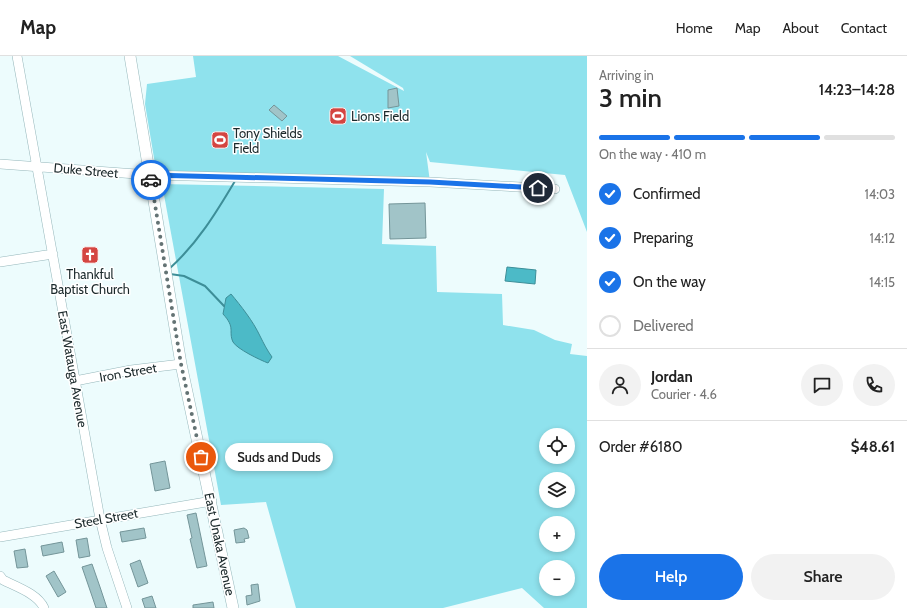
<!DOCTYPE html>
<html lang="en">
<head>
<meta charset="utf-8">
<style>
  :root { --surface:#fff; --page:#f2f2f2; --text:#222; --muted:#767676; --line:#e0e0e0; --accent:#1a73e8 }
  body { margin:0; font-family:Cabin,sans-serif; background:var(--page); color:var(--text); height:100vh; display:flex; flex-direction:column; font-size:15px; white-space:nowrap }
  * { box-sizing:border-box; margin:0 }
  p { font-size:13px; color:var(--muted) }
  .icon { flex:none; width:22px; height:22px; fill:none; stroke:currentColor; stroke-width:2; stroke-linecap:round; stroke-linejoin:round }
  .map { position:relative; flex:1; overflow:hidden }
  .side { display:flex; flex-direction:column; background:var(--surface); width:320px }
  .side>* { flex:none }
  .tools { position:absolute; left:539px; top:372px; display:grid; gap:8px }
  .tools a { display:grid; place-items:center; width:36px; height:36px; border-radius:50%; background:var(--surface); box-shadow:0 2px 6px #0003; font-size:20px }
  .pin { position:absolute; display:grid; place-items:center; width:34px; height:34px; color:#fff; margin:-17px; border:2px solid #fff; border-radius:50%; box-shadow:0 1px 4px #0007 }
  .courier { position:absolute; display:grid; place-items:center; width:40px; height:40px; margin:-20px; border:3px solid #1a73e8; border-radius:50%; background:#fff; color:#222; box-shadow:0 1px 5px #0007 }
  .bubble { position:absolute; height:28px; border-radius:14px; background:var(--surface); box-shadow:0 2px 6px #0003; font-size:13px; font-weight:600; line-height:28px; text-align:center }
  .headline em { font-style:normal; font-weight:600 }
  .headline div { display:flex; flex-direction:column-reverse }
  .headline { display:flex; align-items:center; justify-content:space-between; height:68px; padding:0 12px }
  h1 { font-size:26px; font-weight:600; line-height:30px }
  .bar { display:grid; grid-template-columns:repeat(4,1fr); gap:6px 4px; align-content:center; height:48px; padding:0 12px }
  .bar i { height:5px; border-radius:3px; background:var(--line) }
  .bar .selected { background:var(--accent) }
  .bar p { grid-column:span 4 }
  .line { display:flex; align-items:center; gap:10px; padding:0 12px; border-top:1px solid var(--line) }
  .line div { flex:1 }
  .round { display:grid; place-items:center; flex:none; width:42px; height:42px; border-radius:21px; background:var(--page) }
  ol { padding:0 12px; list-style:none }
  li { display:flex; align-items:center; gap:12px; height:44px }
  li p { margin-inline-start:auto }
  li .icon { padding:4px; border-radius:50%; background:var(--accent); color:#fff; stroke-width:4 }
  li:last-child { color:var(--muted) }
  li i { width:22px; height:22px; border:2px solid var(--line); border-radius:50% }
  .button { display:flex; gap:8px; margin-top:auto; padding:8px 12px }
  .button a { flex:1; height:46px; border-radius:24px; background:var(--accent); color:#fff; font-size:16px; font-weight:600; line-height:46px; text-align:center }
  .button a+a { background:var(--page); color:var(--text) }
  header { display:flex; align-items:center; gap:24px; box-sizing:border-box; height:56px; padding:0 20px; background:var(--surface); border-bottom:1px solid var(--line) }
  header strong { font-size:19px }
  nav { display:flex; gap:22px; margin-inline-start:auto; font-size:14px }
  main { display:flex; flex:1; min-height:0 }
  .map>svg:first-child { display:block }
  .green { fill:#8fe2ed; fill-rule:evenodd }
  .water { fill:#4cbac7; stroke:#3d8e98 }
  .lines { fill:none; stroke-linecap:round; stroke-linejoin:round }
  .stream { stroke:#3d8e98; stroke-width:2 }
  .building { fill:#a1c4c8; stroke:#749599 }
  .minor-casing { stroke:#95b7bb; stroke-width:10 }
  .major-casing { stroke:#95b7bb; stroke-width:12 }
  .minor { stroke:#fff; stroke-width:9 }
  .major { stroke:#fff; stroke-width:11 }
  .done { stroke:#647374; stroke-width:4; stroke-dasharray:0 7.2 }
  .route { stroke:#1a73e8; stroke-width:5 }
  .labels { text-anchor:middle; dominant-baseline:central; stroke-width:3; stroke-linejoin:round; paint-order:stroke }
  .poi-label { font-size:13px; fill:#1b292b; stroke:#fff; text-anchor:start }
  .street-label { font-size:13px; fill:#1b292b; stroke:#fff }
</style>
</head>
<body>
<header>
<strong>Map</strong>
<nav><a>Home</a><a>Map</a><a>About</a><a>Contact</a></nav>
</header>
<main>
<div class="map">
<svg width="587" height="552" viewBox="0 0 587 552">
  <rect width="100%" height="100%" fill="#edfcfd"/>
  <path class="green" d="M193 0H338L404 35 403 32 350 0H587V176L565 119 430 106 426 96 430 126 156 114 145 48 147 28 196 21Z
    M162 128 384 133 382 188 436 190 437 236 502 238 503 269 534 274 555 284 572 288 570 298 587 300V552H544L522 532 443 552H296L266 446 221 449ZM546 379H568V401H546ZM546 423H568V445H546ZM546 467H568V489H546ZM546 511H568V533H546Z"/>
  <path class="water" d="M507 211 536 214 535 228 505 225Z
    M231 238C241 250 253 265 260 280 264 288 267 294 272 301L268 307C260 304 237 293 233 286 228 275 236 272 223 258L226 242Z"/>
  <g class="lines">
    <path class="stream" d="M169 213C197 188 216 157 235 125
      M170 218 184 220 205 230 224 250"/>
  </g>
  <path class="building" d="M397 32 399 50 388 52V34Z
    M274 49 287 60 282 65 269 54Z
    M425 147 426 182 390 183 389 148Z
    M165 405 170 432 155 435 150 408Z
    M196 457 207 510 197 512 190 483 192 482 187 459Z
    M144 472 146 482 122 486 120 476Z
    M244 472 247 474 249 482 244 483 245 486 236 487 234 474Z
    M87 482 90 500 79 502 76 484Z
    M62 486 64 496 43 500 41 490Z
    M25 493 28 511 17 512 14 495Z
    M140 504 148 527 138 531 130 508Z
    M92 508 100 531 107 552H96L93 543 82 511Z
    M54 515 66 536 58 541 46 520Z
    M258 528 260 545 247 549 246 540 252 539 251 529Z
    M152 540 156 552H145L142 543Z
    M213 546 214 552H193V549Z"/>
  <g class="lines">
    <defs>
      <path id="minor" d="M17 0 100 463 107 492 127 552
        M0 108 150 119 430 126 555 133
        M0 206 53 198
        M75 325 131 314 181 308
        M0 481 212 445
        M0 520 3 524C17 531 38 538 44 552"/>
      <path id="major" d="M130 0 181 308 233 552"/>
    </defs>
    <use href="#minor" class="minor-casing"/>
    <use href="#major" class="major-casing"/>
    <use href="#minor" class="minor"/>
    <use href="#major" class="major"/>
  </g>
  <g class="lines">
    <path class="done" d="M151 124 181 308 201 401"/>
    <path class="route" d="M151 124 150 119 430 126 538 132"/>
  </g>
  <defs>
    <symbol id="stadium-square" viewBox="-11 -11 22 22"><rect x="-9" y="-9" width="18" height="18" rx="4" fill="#d44541" stroke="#fff"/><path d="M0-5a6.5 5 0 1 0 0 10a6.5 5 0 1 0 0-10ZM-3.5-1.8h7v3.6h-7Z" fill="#fff"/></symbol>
    <symbol id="church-square" viewBox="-11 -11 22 22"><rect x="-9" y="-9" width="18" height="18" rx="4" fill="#d44541" stroke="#fff"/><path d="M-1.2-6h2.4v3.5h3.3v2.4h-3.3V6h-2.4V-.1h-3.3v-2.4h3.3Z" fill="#fff"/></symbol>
  </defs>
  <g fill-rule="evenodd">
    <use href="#stadium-square" x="328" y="50" width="20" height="20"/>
    <use href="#stadium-square" x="210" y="74" width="20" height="20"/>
    <use href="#church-square" x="80" y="189" width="20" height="20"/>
  </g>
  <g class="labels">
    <g class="poi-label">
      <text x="351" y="60">Lions Field</text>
      <text x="233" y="77">Tony Shields<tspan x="233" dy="15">Field</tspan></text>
      <text x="90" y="218" text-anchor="middle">Thankful<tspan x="90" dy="15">Baptist Church</tspan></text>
    </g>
    <g class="street-label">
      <text transform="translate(86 114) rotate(5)">Duke Street</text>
      <text transform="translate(73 313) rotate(80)">East Watauga Avenue</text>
      <text transform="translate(128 316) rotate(-10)">Iron Street</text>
      <text transform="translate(106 462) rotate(-10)">Steel Street</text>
      <text transform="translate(220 488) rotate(78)">East Unaka Avenue</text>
    </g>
  </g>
</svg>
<div class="tools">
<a><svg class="icon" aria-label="locate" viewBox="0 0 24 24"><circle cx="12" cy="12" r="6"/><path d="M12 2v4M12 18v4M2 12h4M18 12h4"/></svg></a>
<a><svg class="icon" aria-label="layers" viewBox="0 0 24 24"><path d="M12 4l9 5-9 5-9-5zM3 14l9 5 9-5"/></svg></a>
<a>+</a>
<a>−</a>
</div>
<div class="pin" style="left:201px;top:401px;background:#ea580c"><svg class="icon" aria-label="bag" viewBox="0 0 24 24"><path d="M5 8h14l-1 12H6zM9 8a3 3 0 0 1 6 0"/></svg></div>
<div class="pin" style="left:538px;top:132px;background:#1f2937"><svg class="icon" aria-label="home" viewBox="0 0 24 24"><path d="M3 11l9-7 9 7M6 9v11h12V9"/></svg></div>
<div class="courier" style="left:151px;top:124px"><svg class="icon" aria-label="car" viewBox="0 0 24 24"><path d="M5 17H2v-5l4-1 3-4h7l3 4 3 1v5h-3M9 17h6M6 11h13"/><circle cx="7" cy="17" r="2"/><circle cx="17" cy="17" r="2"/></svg></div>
<div class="bubble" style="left:225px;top:387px;width:108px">Suds and Duds</div>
</div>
<section class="side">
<div class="headline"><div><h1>3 min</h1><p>Arriving in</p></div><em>14:23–14:28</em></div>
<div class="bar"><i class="selected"></i><i class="selected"></i><i class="selected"></i><i></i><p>On the way · 410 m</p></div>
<ol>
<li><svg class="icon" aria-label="check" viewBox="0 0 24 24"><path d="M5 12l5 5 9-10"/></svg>Confirmed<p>14:03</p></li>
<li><svg class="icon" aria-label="check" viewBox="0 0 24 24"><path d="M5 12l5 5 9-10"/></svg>Preparing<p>14:12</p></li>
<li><svg class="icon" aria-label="check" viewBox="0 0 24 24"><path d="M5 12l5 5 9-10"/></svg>On the way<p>14:15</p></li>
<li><i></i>Delivered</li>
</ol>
<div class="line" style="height:72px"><a class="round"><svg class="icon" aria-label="person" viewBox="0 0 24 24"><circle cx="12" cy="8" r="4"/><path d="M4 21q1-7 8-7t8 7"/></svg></a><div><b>Jordan</b><p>Courier · 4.6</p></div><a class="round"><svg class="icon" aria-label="chat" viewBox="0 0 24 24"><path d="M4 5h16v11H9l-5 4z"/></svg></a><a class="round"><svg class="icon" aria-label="phone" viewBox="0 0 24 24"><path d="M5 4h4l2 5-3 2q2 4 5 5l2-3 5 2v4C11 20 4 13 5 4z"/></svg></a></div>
<div class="line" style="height:52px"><div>Order #6180</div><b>$48.61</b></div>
<div class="button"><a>Help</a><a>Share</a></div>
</section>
</main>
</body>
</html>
